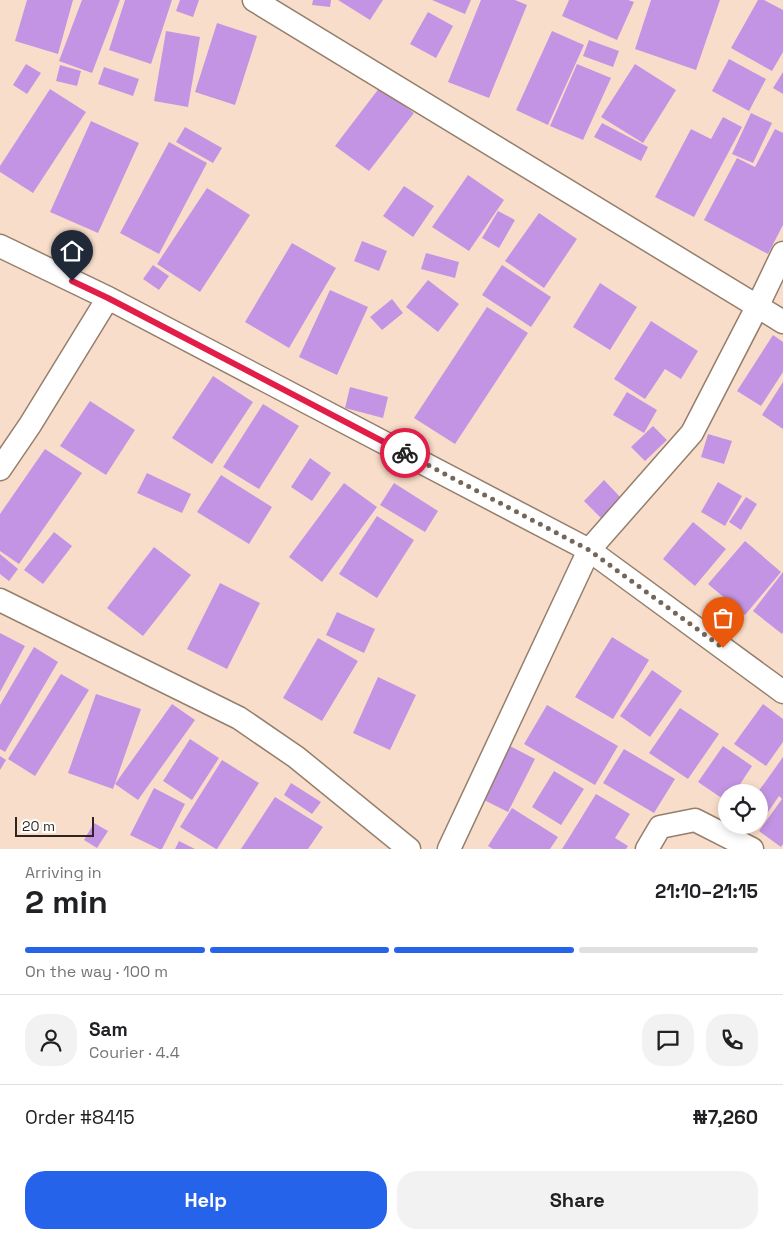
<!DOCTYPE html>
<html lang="en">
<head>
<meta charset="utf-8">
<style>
  :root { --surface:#fff; --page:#f2f2f2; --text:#202124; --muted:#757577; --line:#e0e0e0; --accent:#2563eb }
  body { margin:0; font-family:"Space Grotesk",sans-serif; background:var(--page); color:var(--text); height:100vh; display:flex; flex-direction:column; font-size:19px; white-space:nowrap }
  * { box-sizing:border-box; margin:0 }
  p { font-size:16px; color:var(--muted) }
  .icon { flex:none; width:28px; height:28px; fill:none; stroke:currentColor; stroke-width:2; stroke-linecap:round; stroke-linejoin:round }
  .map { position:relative; height:849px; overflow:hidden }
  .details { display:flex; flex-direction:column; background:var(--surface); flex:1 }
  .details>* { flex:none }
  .controls { position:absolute; left:718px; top:784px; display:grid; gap:10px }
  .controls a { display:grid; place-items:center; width:50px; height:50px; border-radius:50%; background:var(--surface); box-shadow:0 2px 8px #0003; font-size:25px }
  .scale { position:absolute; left:15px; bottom:12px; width:79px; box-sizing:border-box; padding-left:5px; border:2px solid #2e251e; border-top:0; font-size:14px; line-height:18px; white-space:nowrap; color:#2e251e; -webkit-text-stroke:4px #fff; paint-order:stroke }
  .pin { position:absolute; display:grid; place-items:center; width:42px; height:42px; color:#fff; margin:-51px -21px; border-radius:50% 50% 50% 0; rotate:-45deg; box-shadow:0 0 5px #0007 }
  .pin .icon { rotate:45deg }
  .courier { position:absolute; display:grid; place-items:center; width:50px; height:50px; margin:-25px; border:4px solid #e11d48; border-radius:50%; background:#fff; color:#222; box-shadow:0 1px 6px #0007 }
  .headline em { font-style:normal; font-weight:800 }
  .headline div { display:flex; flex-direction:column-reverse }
  .headline { display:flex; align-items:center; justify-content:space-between; height:85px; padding:0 25px }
  h1 { font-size:32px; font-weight:800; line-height:38px }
  .bar { display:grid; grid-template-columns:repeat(4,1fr); gap:8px 5px; align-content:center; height:60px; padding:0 25px }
  .bar i { height:6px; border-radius:4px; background:var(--line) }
  .bar .current { background:var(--accent) }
  .bar p { grid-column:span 4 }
  .line { display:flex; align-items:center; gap:12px; padding:0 25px; border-top:1px solid var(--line) }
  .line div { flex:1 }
  .round { display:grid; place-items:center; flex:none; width:52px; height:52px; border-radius:20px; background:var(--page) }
  .button { display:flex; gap:10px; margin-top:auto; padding:10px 25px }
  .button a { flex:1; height:58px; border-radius:20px; background:var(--accent); color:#fff; font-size:20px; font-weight:800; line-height:58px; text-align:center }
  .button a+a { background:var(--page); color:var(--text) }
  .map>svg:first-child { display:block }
  .building { fill:#c494e4 }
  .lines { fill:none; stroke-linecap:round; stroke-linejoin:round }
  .minor-casing { stroke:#957e6c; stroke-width:25 }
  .minor { stroke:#fff; stroke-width:22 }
  .done { stroke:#75665a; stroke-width:5; stroke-dasharray:0 9 }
  .route { stroke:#e11d48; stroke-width:6 }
</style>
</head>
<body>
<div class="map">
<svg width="783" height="849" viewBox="0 0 783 849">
  <rect width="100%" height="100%" fill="#f8deca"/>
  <path class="building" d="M27 0H73L58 54 15 41Z
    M82 0H120L92 73 59 61Z
    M125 0H172L151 64 109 50Z
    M180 0H199L193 17 176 11Z
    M313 0H331L330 7 312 5Z
    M338 0H383L370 20Z
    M432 0H471L465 14Z
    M481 0H515L527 5 489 98 448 82Z
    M569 0H628L634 2 617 40 562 16Z
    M651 0H720L696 70 635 49Z
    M758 0H764L783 10V52L772 71 731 48Z
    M428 12 453 26 436 58 410 44Z
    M217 23 257 36 235 105 195 92Z
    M166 31 200 37 188 107 154 101Z
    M552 31 584 45 548 125 516 110Z
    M589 40 619 51 613 67 583 56Z
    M729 59 766 79 749 111 712 91Z
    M26 64 41 73 27 94 13 85Z
    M577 64 611 78 583 140 550 126Z
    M635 64 676 90 643 143 601 117Z
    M60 65 81 71 77 86 56 81Z
    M104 67 139 79 133 96 98 84Z
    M783 72V94L773 88Z
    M380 87 414 113 369 171 335 146Z
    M50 89 86 112 33 193 0 172V166Z
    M751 113 772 123 753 163 732 154Z
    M723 117 742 127 694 217 655 197 691 129 711 139Z
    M91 121 139 143 98 233 50 212Z
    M602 123 648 147 641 161 594 137Z
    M185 127 222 148 213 163 176 142Z
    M775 129 783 133V225L768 254 704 220 737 158 755 167Z
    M169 142 207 163 159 254 120 233Z
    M468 175 504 200 469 251 432 227Z
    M404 186 434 206 413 237 383 216Z
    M207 188 250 215 200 292 157 264Z
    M498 211 515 220 499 248 482 238Z
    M539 213 577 239 544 288 505 261Z
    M362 241 387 251 379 271 354 261Z
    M292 243 336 268 289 348 245 322Z
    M426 253 459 262 455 278 421 269Z
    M153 265 169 276 159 290 143 279Z
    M502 265 551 297 531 327 482 295Z
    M428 280 459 304 438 332 406 307Z
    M600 283 637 307 610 350 573 327Z
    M330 290 368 307 337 375 299 357Z
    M392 299 403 313 382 330 370 317Z
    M487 307 528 333 455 444 414 418Z
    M651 321 698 351 681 379 665 369 645 399 614 379Z
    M773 335 783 342V372L761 406 737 391Z
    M213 376 253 402 212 464 172 438Z
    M783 382V429L762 415Z
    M350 387 388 397 383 418 345 408Z
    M627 392 657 410 644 433 613 415Z
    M90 401 135 430 106 475 60 446Z
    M263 404 299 426 259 489 223 467Z
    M653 426 667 440 645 461 631 447Z
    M708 434 732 441 724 464 701 457Z
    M45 449 82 473 19 564 0 551V514Z
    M310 458 331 473 312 501 291 487Z
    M147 473 191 494 182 513 137 493Z
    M221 475 272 507 249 544 197 512Z
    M604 480 622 499 602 519 584 501Z
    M718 482 742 496 725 526 701 512Z
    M344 483 377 507 322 582 289 557Z
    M394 483 438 511 425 532 380 505Z
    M746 497 757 504 741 530 729 522Z
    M377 516 414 540 377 598 339 574Z
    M693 522 726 549 695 586 663 559Z
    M54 532 72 546 43 584 24 570Z
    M745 541 781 572 745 615 708 584Z
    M154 547 191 575 143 636 107 608Z
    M0 554 18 569 9 581 0 574Z
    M783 572V632L782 634 753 611Z
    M220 583 260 603 227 669 187 649Z
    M337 612 375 629 364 653 326 635Z
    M0 633 25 646 0 692Z
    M612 637 649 660 613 719 575 697Z
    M318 638 358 661 322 721 283 698Z
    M34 647 58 662 5 752 0 749V705Z
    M652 670 682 691 650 737 620 716Z
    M61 674 89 690 35 776 8 759Z
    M378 677 416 695 390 750 353 733Z
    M96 694 141 709 113 789 68 773Z
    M172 704 195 720 138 800 115 784Z
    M763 704 783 719V742L766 766 734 744Z
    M547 705 618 746 595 785 524 744Z
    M680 708 719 734 688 779 649 753Z
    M190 739 219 758 192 800 163 781Z
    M504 743 535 759 508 812 476 796Z
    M723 746 752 766 735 792H726V801L698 782Z
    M624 749 675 779 654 813 603 783Z
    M0 756 6 760 0 770Z
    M783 757V844L781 847 759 831 782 799 779 796 759 825 758 792Z
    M222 760 259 783 217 849H216L180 827Z
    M554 771 584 789 561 825 532 807Z
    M291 783 321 802 312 814 284 795Z
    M154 788 185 804 162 849H159L130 835Z
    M596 794 630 814 615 838 628 846 626 849H562Z
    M275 797 323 827 308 849H241Z
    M512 808 558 837 550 849H493L488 846Z
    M94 823 108 831 97 848 84 840Z
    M179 841 195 849H175Z"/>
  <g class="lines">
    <defs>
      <path id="minor" d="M254 0 783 322
        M0 246 108 298 589 550 783 692
        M0 469 30 425 108 298
        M0 600 239 718 296 757 409 849
        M449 849 589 550 692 433 758 305 783 253
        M647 849 660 827 695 820 752 849"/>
    </defs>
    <use href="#minor" class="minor-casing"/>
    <use href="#minor" class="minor"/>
  </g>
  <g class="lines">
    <path class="done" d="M405 453 589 550 723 648"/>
    <path class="route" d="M72 281 108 298 405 453"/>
  </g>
</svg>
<div class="controls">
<a><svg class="icon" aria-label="locate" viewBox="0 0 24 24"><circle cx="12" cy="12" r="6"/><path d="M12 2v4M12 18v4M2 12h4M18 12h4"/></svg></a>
</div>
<div class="scale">20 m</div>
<div class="pin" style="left:723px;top:648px;background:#ea580c"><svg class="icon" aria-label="bag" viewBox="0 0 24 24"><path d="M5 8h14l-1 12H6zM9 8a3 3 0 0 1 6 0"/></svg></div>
<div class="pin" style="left:72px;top:281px;background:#1f2937"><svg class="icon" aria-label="home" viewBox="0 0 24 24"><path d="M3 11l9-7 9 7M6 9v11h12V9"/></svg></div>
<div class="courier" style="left:405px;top:453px"><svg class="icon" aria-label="bike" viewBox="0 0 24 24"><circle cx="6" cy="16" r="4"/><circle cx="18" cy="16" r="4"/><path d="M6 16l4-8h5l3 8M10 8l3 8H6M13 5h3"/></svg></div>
</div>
<section class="details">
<div class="headline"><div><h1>2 min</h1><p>Arriving in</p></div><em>21:10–21:15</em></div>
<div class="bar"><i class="current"></i><i class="current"></i><i class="current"></i><i></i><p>On the way · 100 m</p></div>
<div class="line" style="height:90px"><a class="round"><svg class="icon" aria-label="person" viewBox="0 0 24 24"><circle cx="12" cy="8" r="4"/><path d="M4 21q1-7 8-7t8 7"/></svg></a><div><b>Sam</b><p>Courier · 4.4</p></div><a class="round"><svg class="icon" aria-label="chat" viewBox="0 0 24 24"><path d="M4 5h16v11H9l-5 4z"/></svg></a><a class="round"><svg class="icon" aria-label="phone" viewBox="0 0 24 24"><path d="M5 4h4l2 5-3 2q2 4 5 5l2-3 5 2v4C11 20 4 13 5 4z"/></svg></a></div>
<div class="line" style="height:65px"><div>Order #8415</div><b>₦7,260</b></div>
<div class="button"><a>Help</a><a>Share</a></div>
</section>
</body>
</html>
